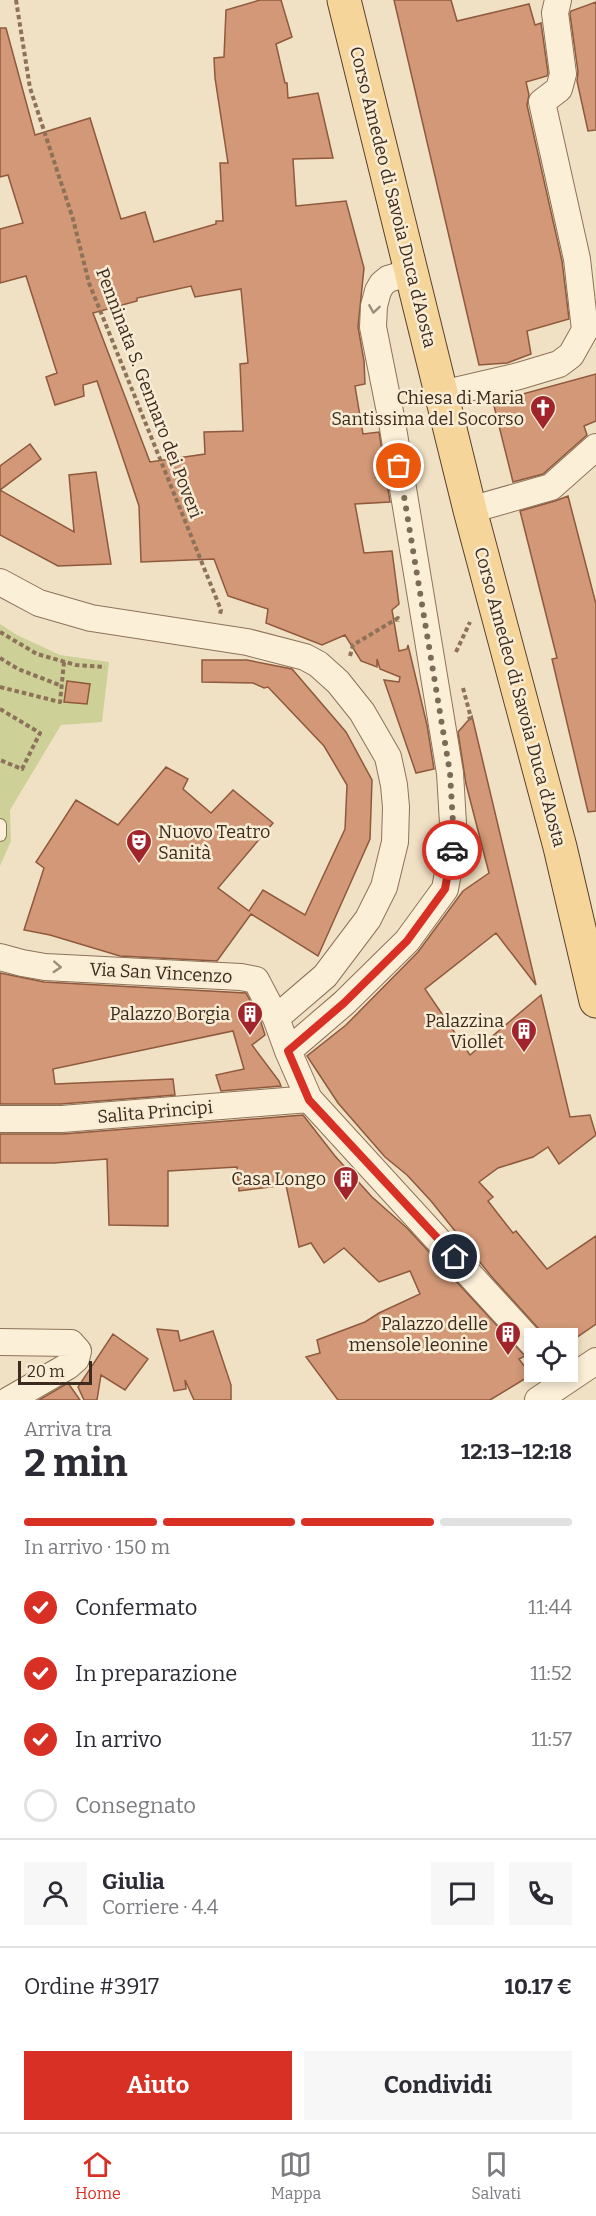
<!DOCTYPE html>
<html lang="it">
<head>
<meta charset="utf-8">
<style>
  :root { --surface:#fff; --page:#f7f7f7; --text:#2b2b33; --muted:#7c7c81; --line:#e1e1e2; --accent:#d93025 }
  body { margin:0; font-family:Bitter,serif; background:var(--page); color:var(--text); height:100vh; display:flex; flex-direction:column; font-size:22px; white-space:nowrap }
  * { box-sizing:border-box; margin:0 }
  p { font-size:20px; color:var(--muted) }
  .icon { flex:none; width:33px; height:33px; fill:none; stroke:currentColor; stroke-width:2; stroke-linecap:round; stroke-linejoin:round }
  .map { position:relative; height:1400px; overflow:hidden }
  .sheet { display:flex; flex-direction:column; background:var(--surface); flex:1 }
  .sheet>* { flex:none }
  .tools { position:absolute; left:524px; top:1328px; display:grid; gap:12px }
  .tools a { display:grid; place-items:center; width:54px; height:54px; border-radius:0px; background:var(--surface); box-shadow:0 3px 9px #0003; font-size:30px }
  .scale { position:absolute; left:18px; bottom:15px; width:74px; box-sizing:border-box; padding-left:6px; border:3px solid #3c2b1e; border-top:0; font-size:16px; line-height:21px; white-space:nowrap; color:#3c2b1e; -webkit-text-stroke:4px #f8ecd4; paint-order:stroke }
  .pin { position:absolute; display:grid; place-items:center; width:51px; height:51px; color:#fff; margin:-26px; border:3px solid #fff; border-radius:50%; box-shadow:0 2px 6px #0007 }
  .courier { position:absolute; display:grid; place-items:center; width:60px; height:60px; margin:-30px; border:4px solid #d93025; border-radius:50%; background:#fff; color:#222; box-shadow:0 2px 8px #0007 }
  .overview em { font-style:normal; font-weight:700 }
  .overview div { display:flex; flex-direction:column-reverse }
  .overview { display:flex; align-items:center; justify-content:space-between; height:102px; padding:0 24px }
  h1 { font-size:39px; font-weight:700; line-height:45px }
  .bar { display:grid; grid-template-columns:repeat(4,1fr); gap:9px 6px; align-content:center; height:72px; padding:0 24px }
  .bar i { height:8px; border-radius:4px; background:var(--line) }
  .bar .active { background:var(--accent) }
  .bar p { grid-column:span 4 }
  .line { display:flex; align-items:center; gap:15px; padding:0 24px; border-top:2px solid var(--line) }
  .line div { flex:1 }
  .round { display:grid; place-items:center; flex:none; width:63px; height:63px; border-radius:0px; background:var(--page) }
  ol { padding:0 24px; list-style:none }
  li { display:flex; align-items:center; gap:18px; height:66px }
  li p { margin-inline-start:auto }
  li .icon { padding:6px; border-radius:50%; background:var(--accent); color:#fff; stroke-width:4 }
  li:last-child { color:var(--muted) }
  li i { width:33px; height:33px; border:3px solid var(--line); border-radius:50% }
  .button { display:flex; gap:12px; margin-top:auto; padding:12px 24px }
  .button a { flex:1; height:69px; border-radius:0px; background:var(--accent); color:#fff; font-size:24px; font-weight:700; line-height:69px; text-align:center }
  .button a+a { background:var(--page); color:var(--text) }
  .tab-bar { display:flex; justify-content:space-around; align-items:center; height:84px; border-top:2px solid var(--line); background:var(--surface); font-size:16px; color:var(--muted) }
  .tab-bar a { display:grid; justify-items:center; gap:3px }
  .tab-bar .active { color:var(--accent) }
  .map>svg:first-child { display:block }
  .green { fill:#cdd097 }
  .building { fill:#d29877; stroke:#8e593d; stroke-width:1.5; fill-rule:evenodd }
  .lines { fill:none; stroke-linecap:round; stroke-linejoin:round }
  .lane-casing { stroke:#8d7259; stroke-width:14 }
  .street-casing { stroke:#8d7259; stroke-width:28 }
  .primary-casing { stroke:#5b402d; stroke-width:35 }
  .path { stroke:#8d7259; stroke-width:4; stroke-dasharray:4.5 3; stroke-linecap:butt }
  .lane { stroke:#fbefd8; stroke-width:12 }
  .street { stroke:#fbefd8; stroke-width:26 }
  .primary { stroke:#f6d59a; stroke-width:33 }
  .oneway { stroke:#9c8d7b }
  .done { stroke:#7b6b58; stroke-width:6; stroke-dasharray:0 10.8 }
  .route { stroke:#d93025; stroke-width:8 }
  .labels { text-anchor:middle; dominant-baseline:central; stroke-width:5; stroke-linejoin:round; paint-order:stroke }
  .street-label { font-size:18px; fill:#3c2b1e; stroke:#f8ecd4 }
  .poi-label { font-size:18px; fill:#3c2b1e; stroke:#f8ecd4; text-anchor:end }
</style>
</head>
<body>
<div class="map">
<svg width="596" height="1400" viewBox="0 0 596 1400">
  <rect width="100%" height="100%" fill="#f1e1c4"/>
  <path class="green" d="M0 624 17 635 60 655 109 662 102 722 61 725 10 810 11 841 0 866Z"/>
  <path class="building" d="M260 0H281L292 37 276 44 285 83H287L288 98 318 93 333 158 293 159 296 206 346 201 364 268 358 327 364 361 365 384 355 386 363 434 379 432 390 502 355 504 364 553 392 551 399 604 392 610 399 651 407 649 408 645 427 725 434 769 416 773 384 680 399 682 400 677 380 669 377 659V667L361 661 345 635 322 645 266 623 268 609 228 596 214 559 141 562 139 506 97 381 83 385 84 396 55 405 46 377 57 373 26 276 0 283V229L23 223 8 175 0 177V28H6L35 135 90 118 121 219 145 212 154 242 216 224V221H223L220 163H228L215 78 214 58 224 57 226 10ZM191 286 195 297 241 289 248 363 240 364 243 431 204 432 205 454 150 462 93 313 137 301V298Z
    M394 0H451L457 21 529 4 535 25 541 23 548 73 547 76 526 82 529 95 527 105 562 261 569 319 527 331 531 354 507 363 479 365Z
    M596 2V130L588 131 577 81 578 72 570 14 571 11Z
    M596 374V421L584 426 587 435 543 474 513 482 493 402Z
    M30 444 41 459 0 490V466Z
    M96 472 111 564 58 566 0 535V490L74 532 69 475Z
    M568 496 596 604V811L588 812 552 659 557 658 520 511 555 501Z
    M202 660H247L292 669 346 732 372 780 370 839 318 956 251 914 217 961 120 956 50 935 24 930 44 868 36 862 76 800 118 825 166 767 188 779 183 789 211 813 233 790 273 823 218 888 249 911 263 890 305 915 345 829 347 785 324 746 268 687 264 688 253 683 202 682Z
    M67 681 90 684 87 704 64 702Z
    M472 716 536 985 496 933 425 989 470 1055 541 995 570 1117 590 1115 596 1135 559 1164 548 1147 533 1157 498 1168 479 1182 493 1197 488 1201 513 1233 516 1231 547 1269 596 1236V1324L567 1344V1335L562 1338H547L491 1276 431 1201 407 1175 385 1157 338 1103 307 1056 346 1025 418 952 463 891 489 873 466 784 458 732Z
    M0 973 44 982 246 993 260 1019 265 1035 252 1045 279 1081 281 1086 221 1091 216 1075 244 1069 233 1031 53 1069 55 1084 173 1079 175 1095 61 1104H0Z
    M303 1115 335 1156 372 1197 407 1228 525 1356 519 1359 531 1375 490 1400H338L306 1357 320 1353 317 1340 365 1322 379 1313 420 1294 410 1271 379 1282 344 1248 324 1263 311 1243 299 1247 286 1185 239 1191 237 1167 168 1171V1226L109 1225 107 1159 54 1163H0V1134H63Z
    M157 1329 178 1331 180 1341 213 1331 231 1385V1400H194L185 1380 186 1389 174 1391Z
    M113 1334 148 1359 125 1390 101 1375 97 1400H84L78 1387Z
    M68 1383 80 1400H39Z"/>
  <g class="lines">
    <defs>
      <path id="lane" d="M0 825V835"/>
      <path id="street" d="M442 394 519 376 559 364 571 355 585 330 577 259 542 102 559 89 563 74 555 13 558 0
        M470 510 551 487 596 447
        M0 582 39 603 91 618 247 642 305 657 318 664 338 682 362 712 388 757 394 785 396 807 395 842 384 887 368 919 325 976 276 1018
        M0 957 22 963 45 967 241 977 256 980 276 1018 288 1051 309 1099 534 1345
        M288 1051 344 1003 407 941 445 889 454 840 450 773 392 422 373 327 374 306 378 291 382 284 388 279 411 272
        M0 1119H62L309 1099
        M0 1342 71 1343 78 1351 76 1359 68 1366 9 1400
        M538 1400 596 1361"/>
      <path id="primary" d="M344 0 470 510 560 847 596 1001"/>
    </defs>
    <use href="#lane" class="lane-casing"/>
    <use href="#street" class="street-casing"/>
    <use href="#primary" class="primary-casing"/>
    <path class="path" d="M16 0 30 88 73 219 89 283 221 610 220 614
      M0 632 37 654 76 665 105 667
      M456 652 470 622
      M350 656 353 645 398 618V622
      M0 658 18 669 62 686
      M0 687 60 702 64 662
      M463 688 471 718 465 720
      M0 709 40 733 22 769 0 760"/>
    <use href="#lane" class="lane"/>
    <use href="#street" class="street"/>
    <use href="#primary" class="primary"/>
  </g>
  <defs><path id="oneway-chevron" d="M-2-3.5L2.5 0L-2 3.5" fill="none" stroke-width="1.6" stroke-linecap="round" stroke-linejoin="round" transform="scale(1.5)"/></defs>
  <g class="oneway">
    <use href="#oneway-chevron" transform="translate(374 309) rotate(99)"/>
    <use href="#oneway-chevron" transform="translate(57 967) rotate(3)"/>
  </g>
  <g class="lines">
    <path class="done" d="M399 466 450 773 454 840 452 850"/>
    <path class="route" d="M452 850 445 889 407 941 344 1003 288 1051 309 1100 455 1257"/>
  </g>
  <defs>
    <symbol id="church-pin" viewBox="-11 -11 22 30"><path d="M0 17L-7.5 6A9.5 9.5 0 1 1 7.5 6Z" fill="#a1242c" stroke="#f8ecd4"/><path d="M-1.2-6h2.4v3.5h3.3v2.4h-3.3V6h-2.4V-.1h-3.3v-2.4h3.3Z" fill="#fff"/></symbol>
    <symbol id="theatre-pin" viewBox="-11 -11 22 30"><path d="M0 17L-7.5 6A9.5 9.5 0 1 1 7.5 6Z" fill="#a1242c" stroke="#f8ecd4"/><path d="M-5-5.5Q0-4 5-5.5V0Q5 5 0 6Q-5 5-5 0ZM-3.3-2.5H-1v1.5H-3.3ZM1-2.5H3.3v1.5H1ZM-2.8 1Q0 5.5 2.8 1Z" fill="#fff"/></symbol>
    <symbol id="building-pin" viewBox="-11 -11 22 30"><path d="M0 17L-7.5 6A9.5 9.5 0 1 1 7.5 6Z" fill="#a1242c" stroke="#f8ecd4"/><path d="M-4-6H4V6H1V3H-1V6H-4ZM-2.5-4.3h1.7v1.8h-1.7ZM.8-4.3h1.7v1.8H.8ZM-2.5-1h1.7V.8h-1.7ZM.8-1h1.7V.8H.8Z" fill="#fff"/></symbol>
  </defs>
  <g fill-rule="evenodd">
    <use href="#church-pin" x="528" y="393" width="30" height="40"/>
    <use href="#theatre-pin" x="124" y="827" width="30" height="40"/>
    <use href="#building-pin" x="235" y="999" width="30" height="40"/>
    <use href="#building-pin" x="509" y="1016" width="30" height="40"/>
    <use href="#building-pin" x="331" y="1164" width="30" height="40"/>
    <use href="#building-pin" x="493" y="1319" width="30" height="40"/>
  </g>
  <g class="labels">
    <g class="street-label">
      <text transform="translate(393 197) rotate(76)">Corso Amedeo di Savoia Duca d'Aosta</text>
      <text transform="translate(149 393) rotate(69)">Penninata S. Gennaro dei Poveri</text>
      <text transform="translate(520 697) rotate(75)">Corso Amedeo di Savoia Duca d'Aosta</text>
      <text transform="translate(161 973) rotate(3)">Via San Vincenzo</text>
      <text transform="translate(155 1112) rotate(-5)">Salita Principi</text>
    </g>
    <g class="poi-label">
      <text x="524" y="398">Chiesa di Maria<tspan x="524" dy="21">Santissima del Socorso</tspan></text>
      <text x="158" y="832" text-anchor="start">Nuovo Teatro<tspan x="158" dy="21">Sanità</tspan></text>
      <text x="230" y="1014">Palazzo Borgia</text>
      <text x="504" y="1021">Palazzina<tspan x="504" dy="21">Viollet</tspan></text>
      <text x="326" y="1179">Casa Longo</text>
      <text x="488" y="1324">Palazzo delle<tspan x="488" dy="21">mensole leonine</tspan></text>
    </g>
  </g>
</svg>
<div class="tools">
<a><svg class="icon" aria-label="locate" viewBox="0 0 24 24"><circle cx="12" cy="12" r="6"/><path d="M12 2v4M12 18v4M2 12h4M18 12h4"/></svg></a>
</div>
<div class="scale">20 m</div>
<div class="pin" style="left:399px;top:466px;background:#ea580c"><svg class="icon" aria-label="bag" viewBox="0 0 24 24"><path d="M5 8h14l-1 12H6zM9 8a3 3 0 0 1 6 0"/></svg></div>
<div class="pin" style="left:455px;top:1257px;background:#1f2937"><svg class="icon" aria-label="home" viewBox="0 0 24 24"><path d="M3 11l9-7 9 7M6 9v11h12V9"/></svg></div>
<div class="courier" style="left:452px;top:850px"><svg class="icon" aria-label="car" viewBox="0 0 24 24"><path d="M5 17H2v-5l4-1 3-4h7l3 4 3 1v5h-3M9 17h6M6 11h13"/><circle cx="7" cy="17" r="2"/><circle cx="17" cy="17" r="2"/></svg></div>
</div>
<section class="sheet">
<div class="overview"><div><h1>2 min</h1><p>Arriva tra</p></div><em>12:13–12:18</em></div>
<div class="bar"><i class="active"></i><i class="active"></i><i class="active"></i><i></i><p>In arrivo · 150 m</p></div>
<ol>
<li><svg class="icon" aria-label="check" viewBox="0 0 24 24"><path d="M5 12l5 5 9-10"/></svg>Confermato<p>11:44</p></li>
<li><svg class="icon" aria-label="check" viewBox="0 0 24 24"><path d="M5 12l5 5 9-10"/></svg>In preparazione<p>11:52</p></li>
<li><svg class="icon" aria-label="check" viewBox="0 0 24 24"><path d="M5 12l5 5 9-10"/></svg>In arrivo<p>11:57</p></li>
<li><i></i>Consegnato</li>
</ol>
<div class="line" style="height:108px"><a class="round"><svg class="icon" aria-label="person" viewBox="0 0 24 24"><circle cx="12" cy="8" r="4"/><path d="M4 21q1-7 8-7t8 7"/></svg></a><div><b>Giulia</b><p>Corriere · 4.4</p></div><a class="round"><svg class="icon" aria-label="chat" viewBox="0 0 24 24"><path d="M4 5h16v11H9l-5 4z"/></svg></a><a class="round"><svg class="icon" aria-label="phone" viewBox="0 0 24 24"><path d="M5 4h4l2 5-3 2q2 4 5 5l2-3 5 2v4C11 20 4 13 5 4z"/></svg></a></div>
<div class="line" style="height:78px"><div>Ordine #3917</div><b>10.17 €</b></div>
<div class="button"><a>Aiuto</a><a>Condividi</a></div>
</section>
<nav class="tab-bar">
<a class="active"><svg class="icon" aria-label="home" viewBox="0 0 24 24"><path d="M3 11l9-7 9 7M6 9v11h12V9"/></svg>Home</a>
<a><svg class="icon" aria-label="map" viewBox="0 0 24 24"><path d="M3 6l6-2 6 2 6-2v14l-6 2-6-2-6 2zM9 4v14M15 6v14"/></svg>Mappa</a>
<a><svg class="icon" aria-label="saved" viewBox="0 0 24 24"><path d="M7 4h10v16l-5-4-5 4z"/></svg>Salvati</a>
</nav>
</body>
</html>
